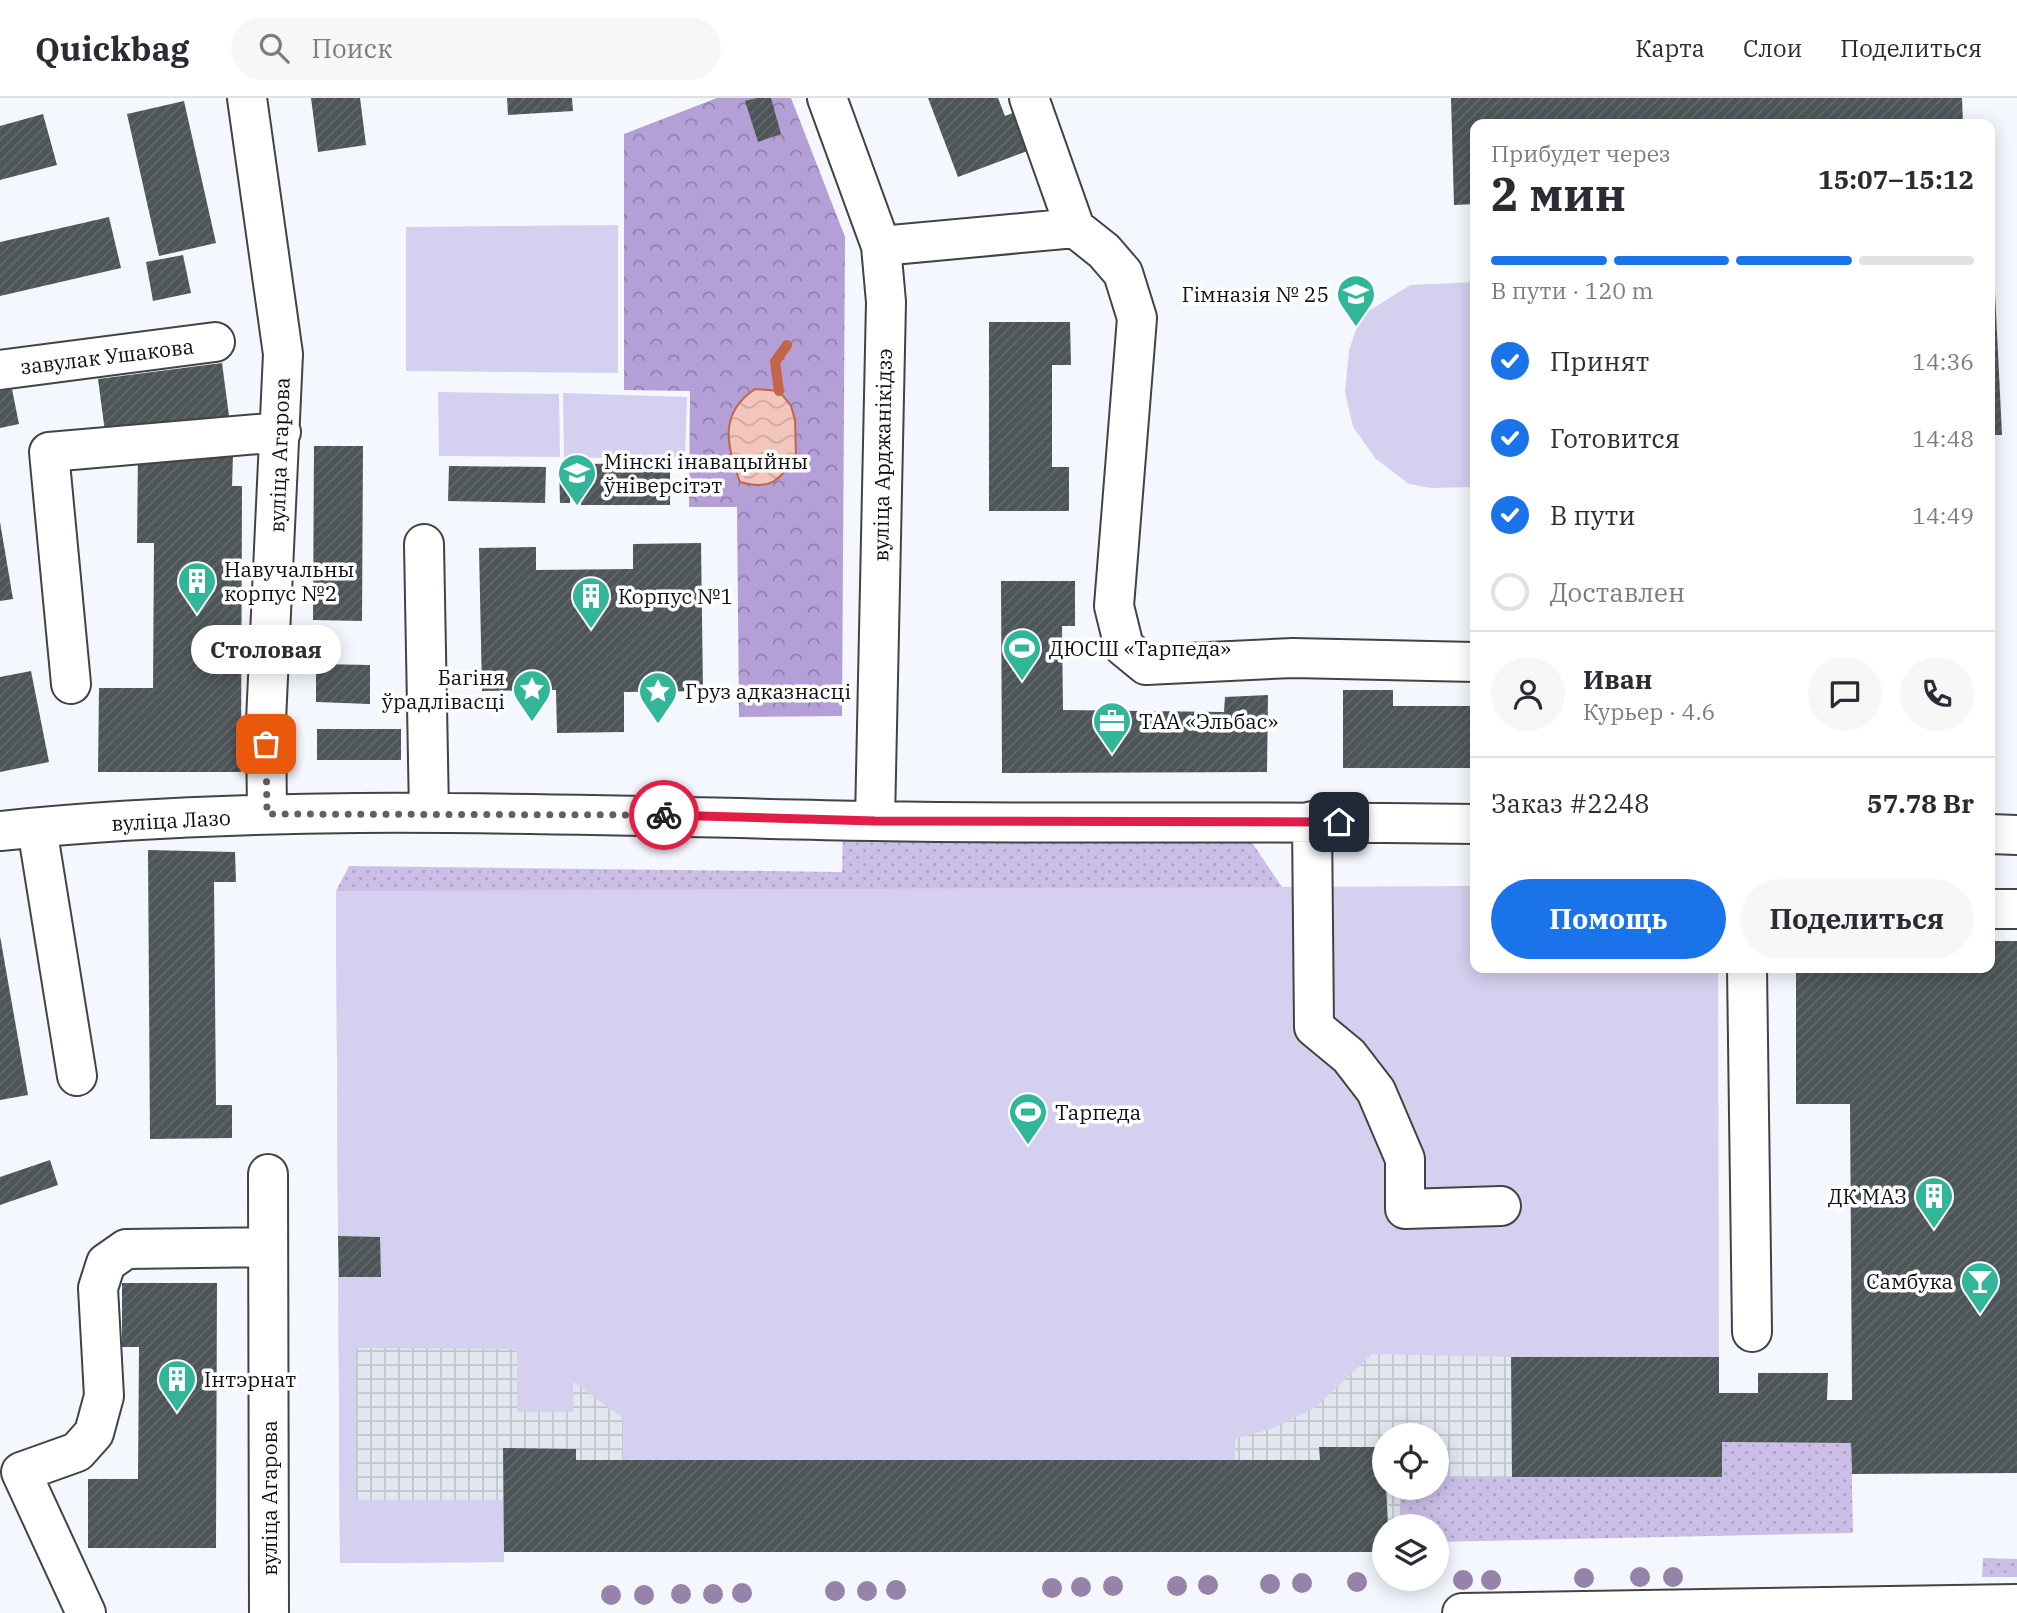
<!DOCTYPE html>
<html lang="ru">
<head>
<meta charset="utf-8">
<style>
  :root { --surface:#fff; --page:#f7f7f7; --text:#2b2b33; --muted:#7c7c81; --line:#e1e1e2; --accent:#1a73e8 }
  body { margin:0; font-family:"IBM Plex Serif",serif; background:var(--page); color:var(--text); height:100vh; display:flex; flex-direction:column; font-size:26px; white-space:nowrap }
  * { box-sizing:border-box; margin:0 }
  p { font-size:23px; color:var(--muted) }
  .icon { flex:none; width:38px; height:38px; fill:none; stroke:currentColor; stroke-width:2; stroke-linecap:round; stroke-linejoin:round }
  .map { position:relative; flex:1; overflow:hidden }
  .panel { position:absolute; left:1470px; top:21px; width:525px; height:854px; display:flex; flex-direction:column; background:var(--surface); border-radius:14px; box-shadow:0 4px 18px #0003 }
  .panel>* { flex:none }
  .tools { position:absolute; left:1372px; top:1325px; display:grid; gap:14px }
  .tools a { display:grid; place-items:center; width:77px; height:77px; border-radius:50%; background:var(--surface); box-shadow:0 4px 18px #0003; font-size:35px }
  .pin { position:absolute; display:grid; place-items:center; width:60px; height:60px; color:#fff; margin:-30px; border-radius:14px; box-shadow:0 4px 10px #0006 }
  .courier { position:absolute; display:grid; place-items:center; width:70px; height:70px; margin:-35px; border:5px solid #e11d48; border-radius:50%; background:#fff; color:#222; box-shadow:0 2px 9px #0007 }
  .bubble { position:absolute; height:49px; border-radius:24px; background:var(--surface); box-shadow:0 4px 18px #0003; font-size:23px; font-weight:800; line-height:49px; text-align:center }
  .summary em { font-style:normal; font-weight:800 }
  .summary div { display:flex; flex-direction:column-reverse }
  .summary { display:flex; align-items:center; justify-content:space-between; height:119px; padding:0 21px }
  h1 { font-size:46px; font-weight:800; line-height:52px }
  .bar { display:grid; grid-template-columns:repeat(4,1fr); gap:10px 7px; align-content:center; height:84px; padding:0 21px }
  .bar i { height:9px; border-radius:5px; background:var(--line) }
  .bar .active { background:var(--accent) }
  .bar p { grid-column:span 4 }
  .line { display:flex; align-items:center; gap:18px; padding:0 21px; border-top:2px solid var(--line) }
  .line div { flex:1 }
  .round { display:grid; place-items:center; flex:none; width:74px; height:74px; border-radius:37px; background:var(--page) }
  ol { padding:0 21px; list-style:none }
  li { display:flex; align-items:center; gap:21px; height:77px }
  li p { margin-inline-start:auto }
  li .icon { padding:7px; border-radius:50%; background:var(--accent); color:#fff; stroke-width:4 }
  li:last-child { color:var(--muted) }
  li i { width:38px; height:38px; border:4px solid var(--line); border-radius:50% }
  .primary-button { display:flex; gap:14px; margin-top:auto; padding:14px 21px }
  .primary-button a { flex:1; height:80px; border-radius:42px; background:var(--accent); color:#fff; font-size:28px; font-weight:800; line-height:80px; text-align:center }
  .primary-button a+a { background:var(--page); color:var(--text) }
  header { display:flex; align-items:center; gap:42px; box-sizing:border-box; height:98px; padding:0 35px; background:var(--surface); border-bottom:2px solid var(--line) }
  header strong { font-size:33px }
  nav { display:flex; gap:38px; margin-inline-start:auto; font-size:24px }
  .search { width:490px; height:63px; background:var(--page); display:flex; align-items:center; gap:18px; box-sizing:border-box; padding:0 24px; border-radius:38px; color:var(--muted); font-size:26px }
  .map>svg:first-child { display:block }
  .green { fill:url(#green-dots) }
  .forest { fill:url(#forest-crowns) }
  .pitch { fill:#d5d0ef }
  .plaza { fill:url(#plaza-grid) }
  .water { fill:url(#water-waves); stroke:#c46448; stroke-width:2 }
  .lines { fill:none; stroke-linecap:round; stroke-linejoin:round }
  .stream { stroke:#c46448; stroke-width:10 }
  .building { fill:url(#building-hatch) }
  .minor-casing { stroke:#434343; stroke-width:42 }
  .minor { stroke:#fff; stroke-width:38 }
  .tree { fill:#9783a9 }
  .done { stroke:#606163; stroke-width:7; stroke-dasharray:0 12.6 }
  .route { stroke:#e11d48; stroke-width:9 }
  .labels { text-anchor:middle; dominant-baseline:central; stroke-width:7; stroke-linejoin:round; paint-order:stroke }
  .poi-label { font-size:21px; fill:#101010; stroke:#fff; text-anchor:start }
  .street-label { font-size:21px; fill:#101010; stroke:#fff }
</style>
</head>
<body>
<header>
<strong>Quickbag</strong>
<div class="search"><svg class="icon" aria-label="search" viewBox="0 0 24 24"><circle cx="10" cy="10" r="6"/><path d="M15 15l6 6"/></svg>Поиск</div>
<nav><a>Карта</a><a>Слои</a><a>Поделиться</a></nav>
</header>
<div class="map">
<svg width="2017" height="1515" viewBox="0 0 2017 1515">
  <defs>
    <pattern id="green-dots" width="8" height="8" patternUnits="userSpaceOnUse" patternTransform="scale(1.75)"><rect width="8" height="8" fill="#cbbfe7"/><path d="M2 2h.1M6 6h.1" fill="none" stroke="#ada3c5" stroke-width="1.8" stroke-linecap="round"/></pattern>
    <pattern id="forest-crowns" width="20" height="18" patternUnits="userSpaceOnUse" patternTransform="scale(1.75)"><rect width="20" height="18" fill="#b49fd6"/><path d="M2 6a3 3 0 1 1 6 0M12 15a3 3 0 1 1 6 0" fill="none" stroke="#9180ac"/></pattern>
    <pattern id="plaza-grid" width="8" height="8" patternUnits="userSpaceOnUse" patternTransform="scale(1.75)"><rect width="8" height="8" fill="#e2e7ef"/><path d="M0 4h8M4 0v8" fill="none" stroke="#c1c5cc"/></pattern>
    <pattern id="water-waves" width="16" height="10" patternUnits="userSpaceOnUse" patternTransform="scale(1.75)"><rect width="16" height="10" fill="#f2c6bc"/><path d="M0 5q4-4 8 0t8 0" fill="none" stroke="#cea9a1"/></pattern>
    <pattern id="building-hatch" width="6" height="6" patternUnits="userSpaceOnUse" patternTransform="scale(1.75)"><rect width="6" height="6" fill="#4d5558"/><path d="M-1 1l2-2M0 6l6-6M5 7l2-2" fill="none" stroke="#62696b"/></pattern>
  </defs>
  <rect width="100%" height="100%" fill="#f4f7fe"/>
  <path class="green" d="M843 734 1249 740 1282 789 357 1250 504 1464 340 1465 336 793 349 768 842 774Z
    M1722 1344 1851 1345 1853 1435 1437 1444V1428H1400V1390H1437V1378L1721 1379Z
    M1983 1460 2017 1461V1479H1982Z"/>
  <path class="forest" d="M717 0H791L845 139 842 618 739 619 737 409H689L690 293 624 292V36Z"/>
  <path class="pitch" d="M618 127V275L406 273V129Z
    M1475 184V389L1431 390 1409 386 1376 361 1353 329 1345 294 1349 252 1361 218 1410 187Z
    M438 294 559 296 560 359 439 358Z
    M563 295 687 299 685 359 564 360Z
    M1475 788V870H1718L1719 1259H1511L1512 1379 1437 1378V1337H1384V1390H1400V1428H1384V1454H504V1464L340 1465 336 793Z"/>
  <path class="plaza" d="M356 1250 517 1251V1314H573V1284L623 1320V1362H576V1351L504 1350 503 1402H356Z
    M1372 1256 1511 1259 1512 1379 1437 1378V1337H1384V1349H1320V1362H1235V1341L1276 1329 1316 1309Z
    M1388 1390H1400V1428H1388Z"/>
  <path class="water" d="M755 291 779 293 791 308 795 322 796 359C779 382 771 393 740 384 727 347 718 316 755 291Z"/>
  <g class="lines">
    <path class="stream" d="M779 293 775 264 787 247"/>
  </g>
  <path class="building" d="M311 0H360L366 47 318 54Z
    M507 0H572L573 13 508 17Z
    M757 0H771L781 36 758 44 745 3Z
    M928 0H998L1005 18 1023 11 1038 49 958 79Z
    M1451 0H1962L1963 26H1475V106L1454 107Z
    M184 3 216 145 159 158 127 16Z
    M43 16 57 67 0 82V28Z
    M109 119 121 170 0 198V144Z
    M1990 133H1992L2002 337H1990Z
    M183 157 191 195 153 203 146 164Z
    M989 224H1070L1071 267H1052V369H1069V413H989Z
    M222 265 229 318 105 334 98 281Z
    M12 291 19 326 0 330V293Z
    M314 348H363L362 523 313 522Z
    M138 356 233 357 232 388H242L241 674H98L99 590H153L154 445H137Z
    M670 365V407H581V366Z
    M559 367H569L570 405H560Z
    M449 368 546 369 545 405 448 403Z
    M0 424 13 501 0 503Z
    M701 445 703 593 624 594V634L557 635 556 592 482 593 479 450 536 449V472L633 471V446Z
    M1001 483H1075V528H1062L1063 612 1224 614 1225 599 1268 597 1267 674 1002 675Z
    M316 566 370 567V606L316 604Z
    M31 573 49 664 0 674V579Z
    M1343 592H1393V608H1475V670H1343Z
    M317 631H401V662H317Z
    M148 752 235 754 236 784H214L216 1007H232V1040L150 1041Z
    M0 838 28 997 0 1002Z
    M1990 843H2017V1375L1852 1376 1851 1345 1722 1344V1379H1512L1511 1259H1719V1295H1758V1275H1828L1827 1302H1852L1850 1006H1796V871L1990 870Z
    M50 1062 58 1087 0 1107V1079Z
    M338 1138 380 1139 381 1179H339Z
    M122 1185H217L216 1450H88V1381H138L139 1249H122Z
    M1319 1349H1384L1388 1428H1384V1454H504L503 1350 576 1351V1362H1320Z"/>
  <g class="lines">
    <defs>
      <path id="minor" d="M247 0 283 256 266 623 267 716
        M827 0 881 148 886 204 875 723
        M1029 0 1075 130 1104 153 1123 175 1137 220 1114 508 1124 549 1146 567 1293 560 1475 564
        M881 148 1075 130
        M0 272 215 244
        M424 446 429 715
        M71 586 49 354 281 334
        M1312 723 1314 929 1349 958 1376 993 1405 1061V1111L1501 1108
        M37 730 77 978
        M0 733C291 703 583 718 874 723 1075 727 1275 722 1475 726
        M1990 736 2017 737
        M1990 811H2017
        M1747 870 1752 1234
        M268 1076 269 1515
        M86 1515 21 1374 77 1354 94 1335 104 1298 98 1190 106 1165 126 1151 268 1149
        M1462 1515 2017 1506"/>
    </defs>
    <use href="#minor" class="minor-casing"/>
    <use href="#minor" class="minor"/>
  </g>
  <g class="tree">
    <circle cx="1640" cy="1479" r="10"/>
    <circle cx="1673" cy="1479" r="10"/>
    <circle cx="1584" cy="1480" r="10"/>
    <circle cx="1463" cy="1482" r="10"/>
    <circle cx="1491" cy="1482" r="10"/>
    <circle cx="1357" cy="1484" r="10"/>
    <circle cx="1302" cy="1485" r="10"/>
    <circle cx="1270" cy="1486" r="10"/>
    <circle cx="1208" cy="1487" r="10"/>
    <circle cx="1113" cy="1488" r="10"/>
    <circle cx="1177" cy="1488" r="10"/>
    <circle cx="1081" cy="1489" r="10"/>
    <circle cx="1052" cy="1490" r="10"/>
    <circle cx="896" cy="1492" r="10"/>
    <circle cx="835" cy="1493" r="10"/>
    <circle cx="867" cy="1493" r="10"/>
    <circle cx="742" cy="1495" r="10"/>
    <circle cx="681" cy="1496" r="10"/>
    <circle cx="713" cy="1496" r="10"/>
    <circle cx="611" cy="1497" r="10"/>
    <circle cx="644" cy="1497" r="10"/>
  </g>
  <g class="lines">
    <path class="done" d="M266 646 267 716 664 717"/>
    <path class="route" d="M664 717 875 723 1339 724"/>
  </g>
  <defs>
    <symbol id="school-pin" viewBox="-11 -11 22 30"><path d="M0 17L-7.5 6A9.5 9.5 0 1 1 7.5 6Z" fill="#31b699" stroke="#fff"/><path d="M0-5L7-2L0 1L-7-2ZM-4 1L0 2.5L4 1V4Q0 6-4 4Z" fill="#fff"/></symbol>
    <symbol id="university-pin" viewBox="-11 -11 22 30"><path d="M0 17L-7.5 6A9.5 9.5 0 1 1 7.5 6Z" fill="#31b699" stroke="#fff"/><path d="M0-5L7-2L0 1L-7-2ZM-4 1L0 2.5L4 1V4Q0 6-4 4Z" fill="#fff"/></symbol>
    <symbol id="building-pin" viewBox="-11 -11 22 30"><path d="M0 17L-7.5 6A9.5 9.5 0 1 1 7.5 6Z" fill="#31b699" stroke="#fff"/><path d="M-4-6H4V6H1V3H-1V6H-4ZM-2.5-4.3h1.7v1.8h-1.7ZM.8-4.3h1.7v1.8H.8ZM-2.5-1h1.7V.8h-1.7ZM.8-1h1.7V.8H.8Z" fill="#fff"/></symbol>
    <symbol id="stadium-pin" viewBox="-11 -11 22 30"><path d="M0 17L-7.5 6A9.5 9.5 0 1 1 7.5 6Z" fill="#31b699" stroke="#fff"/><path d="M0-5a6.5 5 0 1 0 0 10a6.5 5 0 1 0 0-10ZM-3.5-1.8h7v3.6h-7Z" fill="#fff"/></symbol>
    <symbol id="sight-pin" viewBox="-11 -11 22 30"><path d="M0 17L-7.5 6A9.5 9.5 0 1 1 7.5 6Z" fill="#31b699" stroke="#fff"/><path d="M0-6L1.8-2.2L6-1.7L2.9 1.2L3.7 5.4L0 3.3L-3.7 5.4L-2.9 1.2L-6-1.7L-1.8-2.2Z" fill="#fff"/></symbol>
    <symbol id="office-pin" viewBox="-11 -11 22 30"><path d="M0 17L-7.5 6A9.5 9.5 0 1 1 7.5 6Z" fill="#31b699" stroke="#fff"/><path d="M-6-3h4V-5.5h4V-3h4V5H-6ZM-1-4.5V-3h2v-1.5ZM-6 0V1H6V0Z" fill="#fff"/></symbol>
    <symbol id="bar-pin" viewBox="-11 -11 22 30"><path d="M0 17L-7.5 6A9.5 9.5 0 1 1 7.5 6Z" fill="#31b699" stroke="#fff"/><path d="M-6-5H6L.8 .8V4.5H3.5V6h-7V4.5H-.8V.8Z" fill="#fff"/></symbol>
  </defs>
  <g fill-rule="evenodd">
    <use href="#school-pin" x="1334" y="174" width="44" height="60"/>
    <use href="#university-pin" x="555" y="353" width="44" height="60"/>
    <use href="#building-pin" x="175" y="461" width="44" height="60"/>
    <use href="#building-pin" x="569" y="476" width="44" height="60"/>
    <use href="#stadium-pin" x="1000" y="528" width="44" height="60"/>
    <use href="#sight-pin" x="510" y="569" width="44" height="60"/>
    <use href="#sight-pin" x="636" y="571" width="44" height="60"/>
    <use href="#office-pin" x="1090" y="601" width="44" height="60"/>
    <use href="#stadium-pin" x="1006" y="992" width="44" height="60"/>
    <use href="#building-pin" x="1912" y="1076" width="44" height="60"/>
    <use href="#bar-pin" x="1958" y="1161" width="44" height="60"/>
    <use href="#building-pin" x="155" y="1259" width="44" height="60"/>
  </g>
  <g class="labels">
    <g class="poi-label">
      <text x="1329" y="196" text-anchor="end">Гімназія № 25</text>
      <text x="604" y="363">Мінскі інавацыйны<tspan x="604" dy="24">ўніверсітэт</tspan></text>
      <text x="224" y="471">Навучальны<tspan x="224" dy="24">корпус №2</tspan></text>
      <text x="618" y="498">Корпус №1</text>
      <text x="1049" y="550">ДЮСШ «Тарпеда»</text>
      <text x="505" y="579" text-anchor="end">Багіня<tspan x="505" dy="24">ўрадлівасці</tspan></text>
      <text x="685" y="593">Груз адказнасці</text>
      <text x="1139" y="623">ТАА «Эльбас»</text>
      <text x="1055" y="1014">Тарпеда</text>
      <text x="1907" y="1098" text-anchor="end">ДК МАЗ</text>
      <text x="1953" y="1183" text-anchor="end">Самбука</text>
      <text x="204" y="1281">Інтэрнат</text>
    </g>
    <g class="street-label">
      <text transform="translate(107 258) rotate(-7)">завулак Ушакова</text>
      <text transform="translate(279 357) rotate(-88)">вуліца Агарова</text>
      <text transform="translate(882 357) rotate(-89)">вуліца Арджанікідзэ</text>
      <text transform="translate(171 722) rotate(-3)">вуліца Лазо</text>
      <text transform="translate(269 1400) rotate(-90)">вуліца Агарова</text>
    </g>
  </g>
</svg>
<div class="tools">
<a><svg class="icon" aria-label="locate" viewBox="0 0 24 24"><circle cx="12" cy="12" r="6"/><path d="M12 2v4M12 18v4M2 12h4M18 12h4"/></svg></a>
<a><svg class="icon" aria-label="layers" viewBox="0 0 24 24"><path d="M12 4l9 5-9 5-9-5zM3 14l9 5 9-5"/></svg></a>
</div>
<div class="pin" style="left:266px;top:646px;background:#ea580c"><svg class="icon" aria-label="bag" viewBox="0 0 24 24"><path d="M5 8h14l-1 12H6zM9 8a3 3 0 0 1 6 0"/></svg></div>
<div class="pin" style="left:1339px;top:724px;background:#1f2937"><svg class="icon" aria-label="home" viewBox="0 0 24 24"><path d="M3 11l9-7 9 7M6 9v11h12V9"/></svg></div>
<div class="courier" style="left:664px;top:717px"><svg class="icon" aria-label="bike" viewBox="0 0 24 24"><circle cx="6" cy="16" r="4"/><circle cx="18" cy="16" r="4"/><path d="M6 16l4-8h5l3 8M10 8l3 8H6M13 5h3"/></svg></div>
<div class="bubble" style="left:191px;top:527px;width:150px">Столовая</div>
<section class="panel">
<div class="summary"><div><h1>2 мин</h1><p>Прибудет через</p></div><em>15:07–15:12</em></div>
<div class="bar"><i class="active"></i><i class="active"></i><i class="active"></i><i></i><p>В пути · 120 m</p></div>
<ol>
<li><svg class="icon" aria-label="check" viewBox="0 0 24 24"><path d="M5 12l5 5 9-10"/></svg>Принят<p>14:36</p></li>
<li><svg class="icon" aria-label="check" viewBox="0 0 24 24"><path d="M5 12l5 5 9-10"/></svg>Готовится<p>14:48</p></li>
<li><svg class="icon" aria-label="check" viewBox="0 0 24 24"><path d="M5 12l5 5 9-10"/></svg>В пути<p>14:49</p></li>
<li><i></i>Доставлен</li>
</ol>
<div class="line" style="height:126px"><a class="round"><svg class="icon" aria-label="person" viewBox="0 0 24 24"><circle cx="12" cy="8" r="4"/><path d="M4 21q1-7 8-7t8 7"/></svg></a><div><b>Иван</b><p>Курьер · 4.6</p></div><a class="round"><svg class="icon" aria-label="chat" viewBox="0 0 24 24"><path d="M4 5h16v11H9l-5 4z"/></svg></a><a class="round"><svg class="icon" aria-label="phone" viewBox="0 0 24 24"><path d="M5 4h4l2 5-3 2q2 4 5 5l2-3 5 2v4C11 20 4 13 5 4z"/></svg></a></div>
<div class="line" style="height:91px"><div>Заказ #2248</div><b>57.78 Br</b></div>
<div class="primary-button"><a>Помощь</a><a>Поделиться</a></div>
</section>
</div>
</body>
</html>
